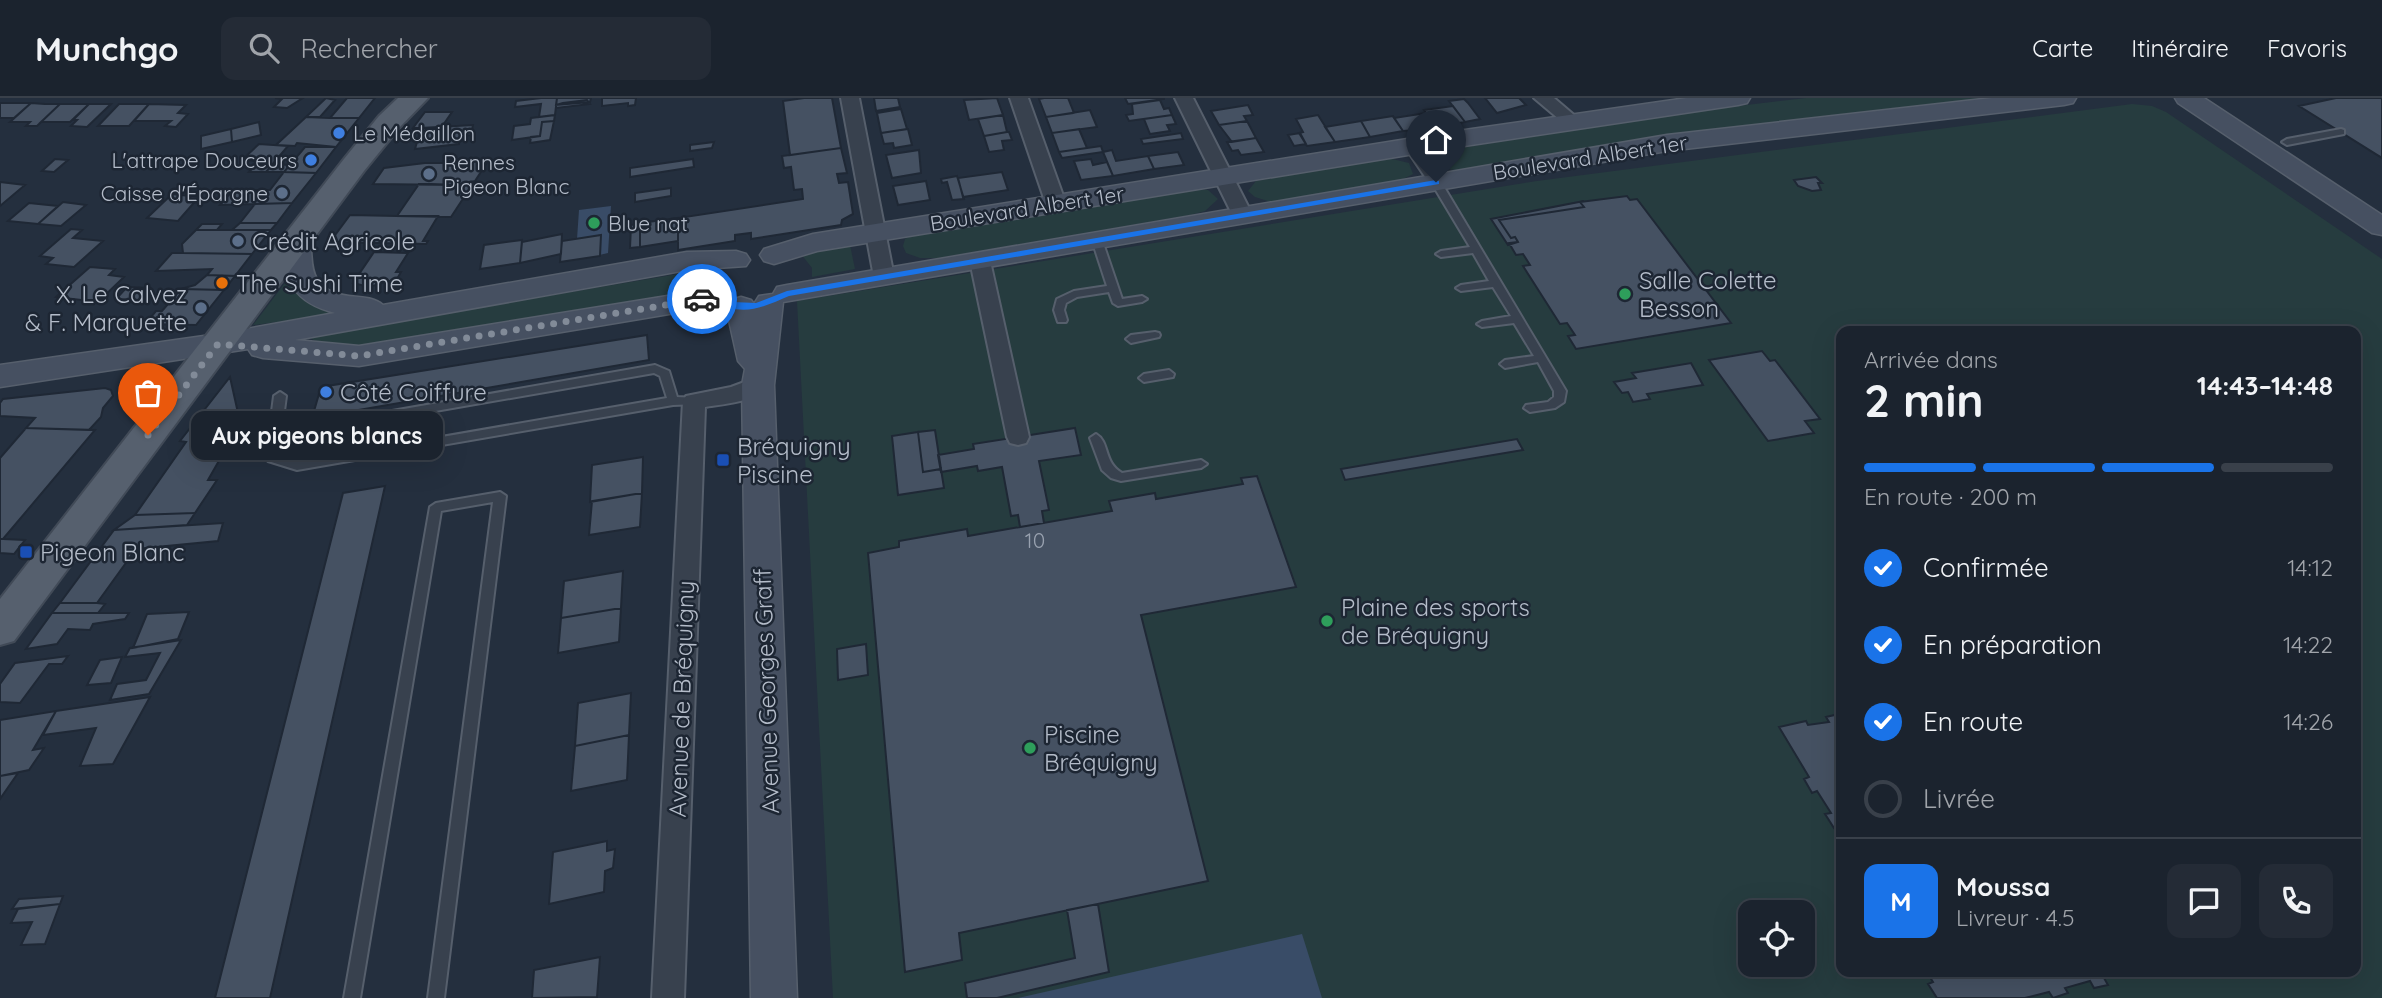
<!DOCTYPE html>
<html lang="fr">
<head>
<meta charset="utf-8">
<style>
  :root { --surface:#1b232e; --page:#242b36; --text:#f1f3f6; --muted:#a0a4aa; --line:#39404a; --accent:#1a73e8 }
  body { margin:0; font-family:Quicksand,sans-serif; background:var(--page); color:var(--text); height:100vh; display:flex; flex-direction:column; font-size:26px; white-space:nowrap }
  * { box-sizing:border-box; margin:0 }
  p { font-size:23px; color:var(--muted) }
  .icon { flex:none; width:38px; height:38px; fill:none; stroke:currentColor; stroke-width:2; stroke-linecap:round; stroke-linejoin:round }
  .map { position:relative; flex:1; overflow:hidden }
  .panel { position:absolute; left:1836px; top:228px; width:525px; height:651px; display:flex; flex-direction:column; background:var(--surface); border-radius:14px; box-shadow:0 7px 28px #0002,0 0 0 2px var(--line) }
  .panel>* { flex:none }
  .controls { position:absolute; left:1738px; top:802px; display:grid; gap:14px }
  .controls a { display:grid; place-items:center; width:77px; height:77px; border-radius:14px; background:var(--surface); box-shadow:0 7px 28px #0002,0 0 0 2px var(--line); font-size:35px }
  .pin { position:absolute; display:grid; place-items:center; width:60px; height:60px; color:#fff; margin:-72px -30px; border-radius:50% 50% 50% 0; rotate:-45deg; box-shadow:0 0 7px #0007 }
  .pin .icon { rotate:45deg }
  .courier { position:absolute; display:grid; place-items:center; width:70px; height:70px; margin:-35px; border:5px solid #1a73e8; border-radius:50%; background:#fff; color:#222; box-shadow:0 2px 9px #0007 }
  .bubble { position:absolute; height:49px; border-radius:14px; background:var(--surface); box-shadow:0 7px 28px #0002,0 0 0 2px var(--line); font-size:23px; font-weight:800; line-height:49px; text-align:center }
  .overview em { font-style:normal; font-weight:800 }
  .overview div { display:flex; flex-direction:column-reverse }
  .overview { display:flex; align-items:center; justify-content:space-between; height:119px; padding:0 28px }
  h1 { font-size:46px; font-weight:800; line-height:52px }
  .bar { display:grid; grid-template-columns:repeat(4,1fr); gap:10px 7px; align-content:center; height:84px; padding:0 28px }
  .bar i { height:9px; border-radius:5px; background:var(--line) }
  .bar .on { background:var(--accent) }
  .bar p { grid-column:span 4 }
  .line { display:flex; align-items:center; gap:18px; padding:0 28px; border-top:2px solid var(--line) }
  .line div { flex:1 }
  .round { display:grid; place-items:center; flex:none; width:74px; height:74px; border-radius:14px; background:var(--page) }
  ol { padding:0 28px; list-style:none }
  li { display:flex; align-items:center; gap:21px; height:77px }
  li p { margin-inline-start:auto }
  li .icon { padding:7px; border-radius:50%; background:var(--accent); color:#fff; stroke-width:4 }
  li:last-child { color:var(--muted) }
  li i { width:38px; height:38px; border:4px solid var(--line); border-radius:50% }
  header { display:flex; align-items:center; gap:42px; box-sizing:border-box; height:98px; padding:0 35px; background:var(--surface); border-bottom:2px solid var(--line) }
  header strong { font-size:33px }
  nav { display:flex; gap:38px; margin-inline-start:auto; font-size:24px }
  .search { width:490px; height:63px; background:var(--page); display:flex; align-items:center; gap:18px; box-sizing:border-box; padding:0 24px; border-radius:14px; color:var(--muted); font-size:26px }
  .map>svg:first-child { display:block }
  .green { fill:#263c3f; fill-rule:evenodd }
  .water { fill:#394c67 }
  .building { fill:#455162; stroke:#1f2835; stroke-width:2 }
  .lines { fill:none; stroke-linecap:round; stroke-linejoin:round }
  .lane-casing { stroke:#565f6c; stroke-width:4 }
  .street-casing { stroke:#565f6c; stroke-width:4 }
  .secondary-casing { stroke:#565f6c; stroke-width:3 }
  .primary-casing { stroke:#414a57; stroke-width:4 }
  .lane { fill:#38414e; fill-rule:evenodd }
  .street { fill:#38414e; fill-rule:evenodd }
  .secondary { fill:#465061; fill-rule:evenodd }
  .primary { fill:#56606e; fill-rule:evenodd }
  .route { fill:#1a73e8 }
  .done { stroke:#828b98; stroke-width:7; stroke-dasharray:0 12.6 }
  .shop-dot { fill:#3f7fe0; stroke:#1d2633; stroke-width:2.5 }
  .service-dot { fill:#5c6f8a; stroke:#1d2633; stroke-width:2.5 }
  .leisure-dot { fill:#2e9e5b; stroke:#1d2633; stroke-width:2.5 }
  .food-dot { fill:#e8710a; stroke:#1d2633; stroke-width:2.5 }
  .transit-dot { fill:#1a4fb4; stroke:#1d2633; stroke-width:2.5 }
  .labels { text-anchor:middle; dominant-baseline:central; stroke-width:5; stroke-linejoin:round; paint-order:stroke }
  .far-poi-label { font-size:21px; fill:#b4bcc9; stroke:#1d2633; text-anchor:start }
  .far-street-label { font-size:21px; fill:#b4bcc9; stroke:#1d2633 }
  .number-label { font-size:21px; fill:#98a1af }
  .poi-label { font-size:24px; fill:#b4bcc9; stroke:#1d2633; text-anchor:start }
  .street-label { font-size:24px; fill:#b4bcc9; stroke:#1d2633 }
</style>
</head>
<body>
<header>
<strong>Munchgo</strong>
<div class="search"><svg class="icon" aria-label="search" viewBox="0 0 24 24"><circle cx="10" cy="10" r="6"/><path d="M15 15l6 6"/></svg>Rechercher</div>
<nav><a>Carte</a><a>Itinéraire</a><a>Favoris</a></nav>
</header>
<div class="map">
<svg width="2382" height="900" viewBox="0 0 2382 900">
  <rect width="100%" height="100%" fill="#242f3e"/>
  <path class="green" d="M1806 0H2002L1814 19 1465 73 1447 71 1437 61 1440 55 1448 52 1696 13Z
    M2132 6 2152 8 2166 14 2382 161V900H833L797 203 1537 83ZM1841 233H2356V873H1841ZM1750 814H1802V866H1750Z
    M1388 60 1409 65 1413 76 1397 84 1271 104 1255 99 1248 93 1256 83Z
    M1194 91 1208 92 1218 101 1205 113 1190 117 938 160H920L906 155 903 148 905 141 912 137Z
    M850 147 855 171 812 179V170L801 156Z
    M708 171 704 193 363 249 319 245 307 238Z
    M288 181 295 190 329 212 326 218 253 227Z"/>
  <path class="water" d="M611 108 608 155 595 158 577 141 579 112Z
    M1302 836 1322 900H1018Z"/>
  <path class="building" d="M275 0H303L287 10 274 9 282 1Z
    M326 0 335 2 320 19H306Z
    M375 0 359 20H330L347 0Z
    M541 0H557L555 17 539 19 541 6 515 9 516 3Z
    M557 0H591L590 4 556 7Z
    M602 0H636L635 7 628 8V5L602 8Z
    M804 0H832L841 50 790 57 783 3Z
    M874 0H898L900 9 876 13Z
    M997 0 1003 17 969 22 964 2Z
    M1044 0H1068L1074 15 1046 19 1039 1Z
    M1125 0H1164V1L1128 6Z
    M1485 0H1519L1526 7 1497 15Z
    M2336 0H2382V60L2299 8Z
    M1464 1 1468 5 1480 21 1465 24 1449 3Z
    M587 2 590 6 556 10V7L563 5Z
    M1160 2 1164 11 1169 10 1172 17 1129 23 1126 17 1133 16 1132 6Z
    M0 5H31L14 20H0Z
    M31 5 45 6H60L37 28H26L30 24H10Z
    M60 6H89L70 24H41Z
    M89 6H111L87 29 71 28 77 22H73Z
    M119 6H149L129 28H98Z
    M149 6 186 7 178 15 188 16 176 29 165 28 171 23H134Z
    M1248 7 1253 17 1244 18 1247 23 1219 27 1211 13Z
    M1453 8 1465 24 1436 29 1424 12Z
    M901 11 907 31 881 35 877 15Z
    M1090 12 1097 29 1052 35 1046 19Z
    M425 14H452L441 30H413Z
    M1426 15 1436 29 1417 34 1416 32 1403 33 1394 20Z
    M555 17 554 23 542 24 540 38 512 42 514 28 530 26 531 20Z
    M1003 17 1007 34 984 38 978 21Z
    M1172 17 1176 26 1167 27 1170 33 1150 36 1144 21Z
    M1318 17 1335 44 1307 48 1299 35 1303 34 1296 21Z
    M1393 18 1403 33 1370 39 1361 23Z
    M306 19 330 20H359L336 49 297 45 295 48 276 47Z
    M554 23 550 42 530 45 531 39 540 38 542 24Z
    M1247 23 1256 40 1232 44 1219 27Z
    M1361 23 1370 39 1335 44 1325 29Z
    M259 24 261 37 232 44 231 31Z
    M473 27 471 37 460 38 459 46 415 51 421 30Z
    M231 31 232 44 201 51V38Z
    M908 31 912 47 894 50 893 45 884 46 881 35Z
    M1079 31 1087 50 1059 54 1052 35Z
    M1007 34H1009L1012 42 1002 43 1004 52 989 54 984 38Z
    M1181 35 1183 41 1143 46 1141 41Z
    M1300 35 1306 46 1294 48 1288 37Z
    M1256 40 1264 54 1241 57 1238 52 1232 53 1227 44Z
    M714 44 712 50 690 53V47Z
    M259 46 288 48 266 74H249L259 63 242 62Z
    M1101 48 1103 54 1062 60 1059 54Z
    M305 49H336L316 75 284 74Z
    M841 50 847 75 837 76 839 85 848 84 853 116 842 122 841 127 751 141V135L735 137V143L678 152V120L803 101 802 91 794 92 791 69 784 70 782 58Z
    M919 52 921 75 892 80 886 57Z
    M1112 52 1116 63 1148 58 1154 71 1113 78 1103 54Z
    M1178 54 1184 67 1154 71 1148 58Z
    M55 61 68 62 54 74 42 73Z
    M693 61 694 69 630 79V70Z
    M1091 61 1093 67 1107 64 1113 78 1081 82 1074 63Z
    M451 62 488 63 475 83 457 87 373 86 384 70 425 65H449Z
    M273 66 290 67 284 74H266Z
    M284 74 316 75 292 105 220 107 233 92H270Z
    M1002 74 1008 92 963 99 958 80Z
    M957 78 964 101 952 102 947 84 942 85 941 81Z
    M1816 79 1822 85H1818L1821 92 1812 93 1798 88 1794 82Z
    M926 83 930 102 898 107 893 88Z
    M0 84 25 87 0 108Z
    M419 86 457 87H472L451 119 397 118Z
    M671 90V98L635 104V95Z
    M172 96 199 99 178 123 147 120Z
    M1627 98 1630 102 1637 101 1731 225 1576 251 1568 238 1575 237 1567 225 1560 226 1523 168 1530 167 1523 156 1516 157 1509 145 1518 144 1515 139 1511 140 1499 122 1584 109 1580 104Z
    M1584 103 1580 104 1584 109 1499 122 1511 140 1515 139 1518 144 1508 147 1491 121Z
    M63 104 86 107 61 128 38 126Z
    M29 105 58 108 38 126 8 123Z
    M292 105 277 125H240L255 106Z
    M350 117 397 118H438L423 143H428L426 146 330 144Z
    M678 120V143L640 149V125Z
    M240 125H277L271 132H232Z
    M640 125V149L630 150 631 127Z
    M202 126H222L217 132H196Z
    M71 131 82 132 73 140 103 143 74 169 46 166 53 160 40 158Z
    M196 132H271L252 156 183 155 182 146Z
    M562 136 561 156 520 165 522 144Z
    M601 137 600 158 560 164 562 143Z
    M522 142 520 165 480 171 484 147Z
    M374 154 408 155 396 174H401L397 181 369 189 353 185Z
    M172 155H183L252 156 235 178 207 177 212 171 156 173Z
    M90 169 115 171 109 177 124 179 98 204 56 199Z
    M207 177 235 178 224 192 181 191 195 187Z
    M127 189 150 190 139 202 116 201Z
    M181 191 224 192 196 227 145 226 156 213H162Z
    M647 237 649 262 312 320 321 289Z
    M1762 253 1770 263 1775 262 1820 321 1805 323 1814 335 1768 343 1709 262Z
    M1691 265 1703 287 1647 296 1650 301 1633 304 1628 294 1622 295 1614 284 1636 280 1632 275Z
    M230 279 238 315 234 324H236L235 342 217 341 208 354H224L208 382H217L195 415 135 417 186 344 180 343Z
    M105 290 111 292 113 298 103 310 101 319 89 332 26 330 35 320 0 318V305L3 301Z
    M26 330 95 332 3 441H0V360Z
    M1075 330 1081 357 1039 363 1049 412 1042 413 1044 425 1020 429 1018 417 1011 418 1002 369 978 373 977 368 941 374 938 357 974 351 973 346Z
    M935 332 941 371 923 374 918 334Z
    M918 334 923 374 941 371 944 390 898 397 892 338Z
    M1517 341 1523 352 1345 382 1341 371Z
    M643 359 642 395 590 404 592 367Z
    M1257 378 1296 489 1141 517 1208 783 959 835 962 862 905 874 868 455 899 449V443L967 431 968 438 1112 413 1109 403 1155 395 1156 401 1243 386 1241 380Z
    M385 388 270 900H215L343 395Z
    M642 395 640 429 589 437 592 403Z
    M195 415 187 427 114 432 135 417Z
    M223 425 218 443 136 451 97 505H60L114 432Z
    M0 441H3L25 442 14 456 0 455Z
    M623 473 621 510 561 520 564 483Z
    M60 505H97L105 506 98 515H52Z
    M621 510 619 544 558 555 561 520Z
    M189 514 178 541 133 550 147 516Z
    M52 515H129L125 521 93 526 90 532 68 531 57 546 26 551Z
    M181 542 149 596 110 602 117 586 146 582 160 555 125 559 130 550Z
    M866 546 868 577 838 582 837 551Z
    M68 558 62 566H49L20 605 0 604V586L15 565Z
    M122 559 111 585 87 587 100 562Z
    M631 595 629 637 575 648 578 605Z
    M150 599 113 666 80 668 96 630 43 637 56 613Z
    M56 613 33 652 44 650 29 672 0 678V622Z
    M1839 616 1841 619V734L1838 729 1834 730 1825 716 1831 715 1817 693 1812 695 1804 681 1809 679 1779 629 1806 623 1808 627 1829 624 1826 619Z
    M629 637 627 682 571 693 575 648Z
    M18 675 0 701V678Z
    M607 743V753L615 751 613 770 605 773 604 794 549 806 553 754Z
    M63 798 60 806 12 811 19 801Z
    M60 806 45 846 21 847 32 824 11 825 18 811Z
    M1098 806 1109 874 997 900H967L965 885 1075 860 1067 812Z
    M600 859 597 899 532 900 534 872Z
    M1926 873H2146L2148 876 2134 879 2129 874 2104 880 2108 887 2094 890 2090 883 2065 890 2068 895 2053 900 2049 894 2025 900H1937L1928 886 1933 884Z"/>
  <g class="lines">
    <defs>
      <path id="lane" d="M2341 31 2344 32V36L2287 47 2282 44 2287 41Z
        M1436 81 1441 84 1566 293 1564 304 1555 310 1530 314 1524 310 1526 307 1548 304 1554 299V293L1538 264 1505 270 1500 266 1505 262 1534 258 1514 225 1482 229 1477 226 1482 223 1511 218 1493 189 1461 193 1456 190 1461 187 1489 183 1473 155 1441 159 1436 156 1441 153 1470 149 1431 84Z
        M1097 139 1102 142 1122 201 1142 198 1147 201 1142 204 1118 208 1113 205 1109 194 1077 199 1066 205 1064 212 1067 222 1066 224H1058L1054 212 1057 201 1074 193 1107 188 1092 142Z
        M1155 234 1159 235 1160 237 1159 239 1131 245 1126 241 1131 237Z
        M655 267 669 273 677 299 698 300 700 303 698 306 673 307 297 372 268 363 266 360 274 298 280 294 286 298 278 358 297 364 332 358 371 317 375 316ZM654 275 660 278 667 300 349 355 378 323Z
        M1169 272 1174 276 1173 279 1144 284 1139 280 1144 276Z
        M1096 336C1110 344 1103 364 1122 375L1201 362 1207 366 1201 370 1121 383 1111 380 1102 372 1090 340Z
        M500 394 506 398 444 900H428L493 404 441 413 360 900H344L430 409 436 405Z"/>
      <path id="street" d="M841 0H859L894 179 891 184H877L874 179Z
        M1010 0H1028L1066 106 1063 110H1049L1046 106Z
        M1175 0H1193L1253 118 1250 122 1243 124 1233 118Z
        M1534 0H1554L1581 23 1572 28 1566 27Z
        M1414 44 1420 45 1446 81 1448 85 1446 89H1432L1405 49Z
        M980 157 987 159 990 163 1029 339 1026 345 1018 347 1010 345 1007 339 970 163 973 159Z
        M758 279 766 282 769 287C759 304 723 306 705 309L684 900H652L683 303 686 298 731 289Z"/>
      <path id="secondary" d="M1687 0H1750L1747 5 1738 7 1451 50 817 153 774 166 764 163 760 157 764 151 813 136 1451 34Z
        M1992 0H2076L2073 5 2064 7 1667 53 783 204 774 287 797 900H751L742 287 745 271 738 263 726 209 731 202 741 199 751 202 754 206 759 198 773 196 777 189 787 187 1667 37Z
        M2175 0H2204L2382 117V137L2372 135 2178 5Z
        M296 134 306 137C315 150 308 167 317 181 334 207 366 192 383 207L687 154 736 153 746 156 750 162 746 168 687 172 295 242 359 248 717 190 727 192 732 199 727 206 717 208 359 268 263 260 252 257 248 251 0 289V267L218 236 335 215C293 204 285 184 282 143L286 137Z"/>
      <path id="primary" d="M398 0H428L399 30 364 73 14 543 0 547V501L344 61 379 18Z"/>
    </defs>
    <use href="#lane" class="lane-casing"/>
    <use href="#street" class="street-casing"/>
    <use href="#secondary" class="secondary-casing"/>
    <use href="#primary" class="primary-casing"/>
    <use href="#lane" class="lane"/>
    <use href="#street" class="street"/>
    <use href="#secondary" class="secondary"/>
    <use href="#primary" class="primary"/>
  </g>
  <path class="route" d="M1436 82 1439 83V86L789 198C770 206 749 217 728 209 717 205 715 202 702 204L697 201 717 196 733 204 756 205 787 193Z"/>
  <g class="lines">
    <path class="done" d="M148 337 218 246 359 258 702 201"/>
  </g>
  <g class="shop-dot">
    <circle cx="339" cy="35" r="7"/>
    <circle cx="311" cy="62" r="7"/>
    <circle cx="326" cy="294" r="7"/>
  </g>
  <g class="service-dot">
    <circle cx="429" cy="76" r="7"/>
    <circle cx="282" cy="95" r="7"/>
    <circle cx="238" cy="143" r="7"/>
    <circle cx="201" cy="210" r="7"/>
  </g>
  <g class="leisure-dot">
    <circle cx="594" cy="125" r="7"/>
    <circle cx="1625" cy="196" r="7"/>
    <circle cx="1327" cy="523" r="7"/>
    <circle cx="1030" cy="650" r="7"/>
  </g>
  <circle class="food-dot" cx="222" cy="185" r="7"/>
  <g class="transit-dot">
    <rect x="716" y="355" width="14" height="14" rx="3.5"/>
    <rect x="19" y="447" width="14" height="14" rx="3.5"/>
  </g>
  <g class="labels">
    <g class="far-poi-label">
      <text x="353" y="35">Le Médaillon</text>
      <text x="297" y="62" text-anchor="end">L'attrape Douceurs</text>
      <text x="443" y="64">Rennes<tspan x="443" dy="24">Pigeon Blanc</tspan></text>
      <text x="268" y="95" text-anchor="end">Caisse d'Épargne</text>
      <text x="608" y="125">Blue nat</text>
    </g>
    <g class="far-street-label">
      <text transform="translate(1590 59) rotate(-9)">Boulevard Albert 1er</text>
      <text transform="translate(1027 110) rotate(-9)">Boulevard Albert 1er</text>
    </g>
    <g class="number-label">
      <text x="1035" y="442">10</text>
    </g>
    <g class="poi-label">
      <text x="252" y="143">Crédit Agricole</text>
      <text x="1639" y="182">Salle Colette<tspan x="1639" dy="28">Besson</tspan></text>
      <text x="236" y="185">The Sushi Time</text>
      <text x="187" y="196" text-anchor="end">X. Le Calvez<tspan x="187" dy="28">&amp; F. Marquette</tspan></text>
      <text x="340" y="294">Côté Coiffure</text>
      <text x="737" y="348">Bréquigny<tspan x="737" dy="28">Piscine</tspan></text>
      <text x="40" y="454">Pigeon Blanc</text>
      <text x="1341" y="509">Plaine des sports<tspan x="1341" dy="28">de Bréquigny</tspan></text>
      <text x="1044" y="636">Piscine<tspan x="1044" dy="28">Bréquigny</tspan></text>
    </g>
    <g class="street-label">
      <text transform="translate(766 593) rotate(-92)">Avenue Georges Graff</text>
      <text transform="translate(681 601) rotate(-88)">Avenue de Bréquigny</text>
    </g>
  </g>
</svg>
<div class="controls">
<a><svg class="icon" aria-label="locate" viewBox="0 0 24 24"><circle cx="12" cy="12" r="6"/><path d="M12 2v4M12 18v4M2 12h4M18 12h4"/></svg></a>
</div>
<div class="pin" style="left:148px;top:337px;background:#ea580c"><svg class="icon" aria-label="bag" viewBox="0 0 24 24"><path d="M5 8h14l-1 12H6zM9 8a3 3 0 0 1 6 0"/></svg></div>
<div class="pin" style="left:1436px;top:84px;background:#1f2937"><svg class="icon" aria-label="home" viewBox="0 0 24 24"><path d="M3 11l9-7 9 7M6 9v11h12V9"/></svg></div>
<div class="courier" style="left:702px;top:201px"><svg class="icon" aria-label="car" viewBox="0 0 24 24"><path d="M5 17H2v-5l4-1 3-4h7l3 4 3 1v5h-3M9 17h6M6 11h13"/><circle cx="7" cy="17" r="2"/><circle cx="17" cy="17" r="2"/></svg></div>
<div class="bubble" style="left:191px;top:313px;width:252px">Aux pigeons blancs</div>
<section class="panel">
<div class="overview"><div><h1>2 min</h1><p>Arrivée dans</p></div><em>14:43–14:48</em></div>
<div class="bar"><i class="on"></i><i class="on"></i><i class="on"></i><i></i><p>En route · 200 m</p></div>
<ol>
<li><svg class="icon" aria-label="check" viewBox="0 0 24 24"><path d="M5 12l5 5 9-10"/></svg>Confirmée<p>14:12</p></li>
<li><svg class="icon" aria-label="check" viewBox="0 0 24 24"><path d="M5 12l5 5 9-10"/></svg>En préparation<p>14:22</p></li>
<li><svg class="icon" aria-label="check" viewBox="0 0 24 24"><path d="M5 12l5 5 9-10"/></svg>En route<p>14:26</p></li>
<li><i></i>Livrée</li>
</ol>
<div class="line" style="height:126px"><b class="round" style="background:var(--accent);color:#fff">M</b><div><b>Moussa</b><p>Livreur · 4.5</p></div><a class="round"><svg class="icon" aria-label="chat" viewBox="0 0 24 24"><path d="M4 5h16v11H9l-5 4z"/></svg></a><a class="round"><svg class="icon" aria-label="phone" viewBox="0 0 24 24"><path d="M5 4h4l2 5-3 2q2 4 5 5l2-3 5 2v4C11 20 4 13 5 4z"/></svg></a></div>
</section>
</div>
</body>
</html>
